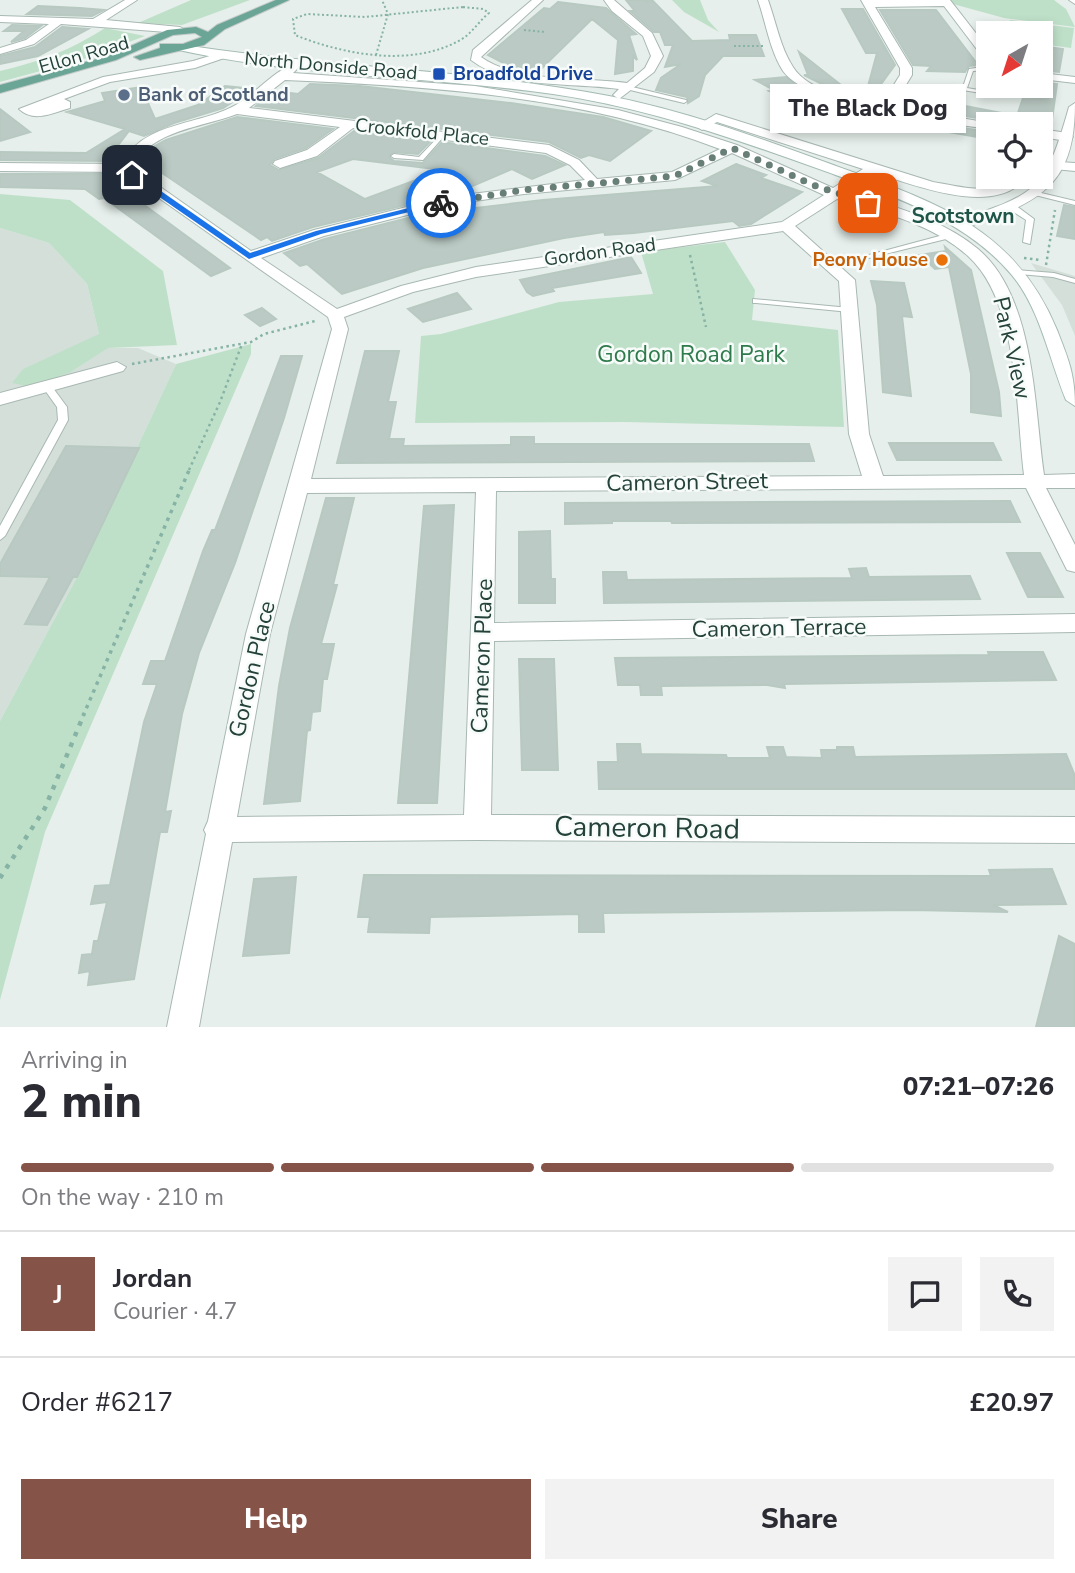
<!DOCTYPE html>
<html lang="en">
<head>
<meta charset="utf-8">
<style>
  :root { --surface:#fff; --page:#f2f2f3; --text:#2b2b33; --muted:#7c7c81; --line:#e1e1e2; --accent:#855347 }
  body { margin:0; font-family:"Nunito Sans",sans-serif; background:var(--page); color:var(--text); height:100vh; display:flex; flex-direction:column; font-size:26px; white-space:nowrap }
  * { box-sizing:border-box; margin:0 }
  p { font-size:23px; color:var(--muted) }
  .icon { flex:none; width:38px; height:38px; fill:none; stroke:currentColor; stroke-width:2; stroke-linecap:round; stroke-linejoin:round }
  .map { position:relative; height:1027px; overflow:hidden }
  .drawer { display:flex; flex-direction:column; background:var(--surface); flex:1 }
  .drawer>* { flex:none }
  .needle { width:46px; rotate:219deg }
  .tools { position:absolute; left:976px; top:21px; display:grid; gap:14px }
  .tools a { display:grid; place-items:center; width:77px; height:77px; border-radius:0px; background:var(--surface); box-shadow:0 4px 10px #0003; font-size:35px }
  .pin { position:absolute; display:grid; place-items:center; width:60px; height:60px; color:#fff; margin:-30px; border-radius:14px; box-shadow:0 4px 10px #0006 }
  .courier { position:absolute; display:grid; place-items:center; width:70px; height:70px; margin:-35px; border:5px solid #1a73e8; border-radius:50%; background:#fff; color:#222; box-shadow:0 2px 9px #0007 }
  .bubble { position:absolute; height:49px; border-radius:0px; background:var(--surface); box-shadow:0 4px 10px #0003; font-size:23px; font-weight:800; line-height:49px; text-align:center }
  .summary em { font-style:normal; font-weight:800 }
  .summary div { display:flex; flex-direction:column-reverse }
  .summary { display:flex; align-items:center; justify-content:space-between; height:119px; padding:0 21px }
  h1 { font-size:46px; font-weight:800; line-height:52px }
  .bar { display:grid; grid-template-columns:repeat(4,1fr); gap:10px 7px; align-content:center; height:84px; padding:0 21px }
  .bar i { height:9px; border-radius:5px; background:var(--line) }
  .bar .active { background:var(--accent) }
  .bar p { grid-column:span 4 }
  .line { display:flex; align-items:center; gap:18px; padding:0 21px; border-top:2px solid var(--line) }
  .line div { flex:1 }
  .round { display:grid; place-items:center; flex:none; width:74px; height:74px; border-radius:0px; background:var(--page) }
  .button { display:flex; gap:14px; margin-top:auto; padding:14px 21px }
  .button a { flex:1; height:80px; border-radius:0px; background:var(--accent); color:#fff; font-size:28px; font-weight:800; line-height:80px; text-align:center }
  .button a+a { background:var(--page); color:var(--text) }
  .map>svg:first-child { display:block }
  .built { fill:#d4dfda }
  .green { fill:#bfe0c8 }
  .building { fill:#bbcac4; stroke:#b8c9c2; stroke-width:2; fill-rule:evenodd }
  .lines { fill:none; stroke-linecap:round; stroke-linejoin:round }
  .service-casing { stroke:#a8b8b2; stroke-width:2 }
  .minor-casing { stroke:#a8b8b2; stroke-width:2 }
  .tertiary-casing { stroke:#a8b8b2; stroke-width:2 }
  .secondary-casing { stroke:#a4bbb3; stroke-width:2 }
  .primary-casing { stroke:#c2cac8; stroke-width:2 }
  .path-far3 { stroke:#86b3a5; stroke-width:2; stroke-dasharray:2 2.5; stroke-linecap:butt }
  .path-far2 { stroke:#86b3a5; stroke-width:2.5; stroke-dasharray:2.5 3.5; stroke-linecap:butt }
  .path-far1 { stroke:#86b3a5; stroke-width:3.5; stroke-dasharray:3.5 5; stroke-linecap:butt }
  .path { stroke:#86b3a5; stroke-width:4.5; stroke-dasharray:4.5 7; stroke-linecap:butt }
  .service { fill:#fff; fill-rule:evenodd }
  .minor { fill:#fff; fill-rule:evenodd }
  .tertiary { fill:#fff; fill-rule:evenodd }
  .secondary { fill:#fff; fill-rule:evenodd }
  .primary { fill:#6aa596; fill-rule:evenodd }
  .route { fill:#1a73e8 }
  .done { stroke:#687f78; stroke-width:7; stroke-dasharray:0 12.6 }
  .transit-dot { fill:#1a4fb4; stroke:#f7fbf9; stroke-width:2.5 }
  .service-dot { fill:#5c6f8a; stroke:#f7fbf9; stroke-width:2.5 }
  .food-dot { fill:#e8710a; stroke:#f7fbf9; stroke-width:2.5 }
  .labels { text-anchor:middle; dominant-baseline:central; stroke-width:5; stroke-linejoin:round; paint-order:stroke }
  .far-street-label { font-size:19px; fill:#24423a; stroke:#f7fbf9 }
  .far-transit-label { font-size:19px; font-weight:bold; fill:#164399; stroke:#f7fbf9; text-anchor:start }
  .far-service-label { font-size:19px; font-weight:bold; fill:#4e5e75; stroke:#f7fbf9; text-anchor:start }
  .far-food-label { font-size:19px; font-weight:bold; fill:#c56008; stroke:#f7fbf9; text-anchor:end }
  .far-quarter-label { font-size:21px; font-weight:bold; fill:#1f5548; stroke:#f7fbf9 }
  .street-label { font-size:23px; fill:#24423a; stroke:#f7fbf9 }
  .park-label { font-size:23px; fill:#2d7a4b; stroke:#f7fbf9 }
  .near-street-label { font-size:28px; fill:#24423a; stroke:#f7fbf9 }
</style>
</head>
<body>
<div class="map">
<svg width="1075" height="1027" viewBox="0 0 1075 1027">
  <rect width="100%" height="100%" fill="#e6efeb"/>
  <path class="built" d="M0 228 49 243 87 284 99 334 71 372 107 348H138L176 364 77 577 0 721Z
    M1031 263 1075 276V336L1062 305Z"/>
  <path class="green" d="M191 0H250L182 25 138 23Z
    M672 0H700L708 20 719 32 684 12Z
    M951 0H1054L1066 9 1075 27 1004 18 953 4Z
    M1010 20 1074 28 1071 48 1041 44V33H1006Z
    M105 28 145 36 81 60 0 82V71C39 62 71 50 105 28Z
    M0 194 70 200 163 271 177 345 108 348 71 372 31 387 12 383 23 369 99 334 87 284 49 243 0 228Z
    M725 242 755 290 752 320 838 330 844 427 625 422 415 423 421 336 441 334 559 302 653 294 641 252Z
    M251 344V354L45 832 0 1000V721L77 577 176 364Z"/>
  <path class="building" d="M626 0H645L648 3 646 0H652L692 41 730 40 729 35H756L764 56H723L705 75 699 96 688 103 687 97 656 90 661 78 681 64 665 67 673 45H665L660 32H654L630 11H635Z
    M558 2 606 8 636 34 629 35 637 60 633 56V71L615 74 618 40 592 19 540 70 511 67 488 55 544 8 550 9Z
    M38 6 80 8 104 10 92 16 27 14Z
    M842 9H863L895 65 870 99 834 90 804 75H808L799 52 841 85 867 90 877 53H866Z
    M880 10H936L978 65 969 66 965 72 927 71 931 66 913 65Z
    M12 25 41 26 25 38 11 42 24 31H4Z
    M62 27 88 29 38 56 0 64V56L35 47Z
    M1041 46 1063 49 1059 72 1041 70Z
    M786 77 797 86 819 97 862 110 858 117 801 107 769 91 774 90 755 80Z
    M1041 82 1057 84 1051 126 1015 120 1016 117 998 124 995 121 908 106 913 96 1017 116 1024 95 1041 98Z
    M310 84 360 86 511 103 603 117 651 131 610 161 589 155 581 158 549 142 256 106 275 91 298 94Z
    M225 86 253 89 223 108 174 123 144 136 129 131 106 161 0 160V152L86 153 125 129 67 112 105 101 102 93 141 87 155 119 198 105Z
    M0 109 30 132 0 141Z
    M237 117 333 129 306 148 274 159 270 165 279 170 318 158 354 131 431 141 418 154 393 152 389 157 394 161 423 163 442 142 545 156 565 165 532 179 512 169 456 193 313 227 272 241 267 237 261 240 152 166 155 146 166 140ZM353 159 443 170 365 199 317 172Z
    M901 118 989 132V139L898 123Z
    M736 164 766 175 761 178 802 192 751 224 739 226 733 221 634 233 605 235 604 232 564 238 423 268 342 294 307 264 300 266 284 253 325 239 424 214 543 200 718 186 702 181Z
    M0 174H102L230 268 211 276 104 198 99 199 85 189 0 187Z
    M1064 205 1075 207V239L1057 236Z
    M945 247 971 270 999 392 1001 416 971 412V374L949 267 935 269 920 255 946 251Z
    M631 257 641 273 552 288 554 291 533 296 527 292 520 280Z
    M871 281 904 283 912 317 902 316 911 396 883 392 877 305Z
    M457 293 471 309 423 322 408 309Z
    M262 308 276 319 260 326 245 315Z
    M365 351H399L388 402H396L389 439H404L403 446 511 445V437H534V444H809L814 461 337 463Z
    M281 356H302L284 418 235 563 199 653 182 714 165 812 171 811 167 832H160L134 979 88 985 90 971 79 973 82 955 92 954 94 941H98L107 902 91 904 95 886 110 885 144 722 157 684H143L151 661H165L203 551 212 530H215Z
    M889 443H993L1001 460H897Z
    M66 446 139 448 77 577H73L47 625 25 624 50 577 0 576V564Z
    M326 498H354L333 585H337L321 644H334L327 679H323L320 711 312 712 310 730 307 731 300 801 264 804 279 686 290 628Z
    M1010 501 1020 522 672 523 671 521H612V523L565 524V503Z
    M454 505 437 803H398L424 506Z
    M550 531 551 579H555V603H519V532Z
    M1007 553H1040L1063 597H1028Z
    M866 568 869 577 970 576 980 599 604 603 603 572H626L627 580 852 578 849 569Z
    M988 652H1043L1056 680 784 684 785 688 767 685 661 686 662 695H641L640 685H618L615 658 989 655Z
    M519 659H554L558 770H522Z
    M617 744H640L641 754 726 755 727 758H770L767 747H783L786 757 822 758 821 750H837V747H853L855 757 1066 754 1075 776V789H599L598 762H618Z
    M1052 869 1066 904 993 905 1008 912 913 910 603 913 604 932H579V914L430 917 429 933 368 932 370 917H358L364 875 991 876 989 870Z
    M296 877 289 953 243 956 254 879Z
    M1059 936 1075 944V1027H1036Z"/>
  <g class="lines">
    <defs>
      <path id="service" d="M989 66V70L973 71 967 88 1001 94V96L962 90 969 69Z
        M628 86 686 100 687 101 684 103 626 89 625 88Z
        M442 133 445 135 423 160 394 158 391 156 394 154 419 157Z
        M1037 192 1075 201V205L1035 195V193Z
        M1009 205H1015L1034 219 1030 244 1023 242 1026 220 1009 209Z
        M947 234 951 236 950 238 869 258 865 256Z
        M1016 270 1054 273 1075 279V283L1053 277 1019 274 1015 272Z
        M753 299 850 308 854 310 850 312 756 303H753Z
        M47 383 50 384 67 407 68 420 5 536 0 540V526L58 420 57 407 42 386Z"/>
      <path id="minor" d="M125 0H137L106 20 180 27 185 30 180 33 61 24 34 44 0 54V48L26 40 49 24 0 22V16L93 19Z
        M532 0H543L481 57C517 83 583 77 627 83L645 68 651 56 643 36 612 11 604 0H614L652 33 663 56 654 72 619 99 613 95 619 89C572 82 511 90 471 60L473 50Z
        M758 0H768C776 22 780 47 793 67 809 93 854 98 882 104L900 75V68L861 0H950L989 50V61L985 60 944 6 875 7 912 68V75L893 106 995 124H989V129C943 122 810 109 783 71 770 51 766 23 758 0Z
        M223 52 229 55 227 57 195 68 110 82 64 99 70 102V108C52 113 34 123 19 109L103 77 193 61Z
        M292 65 298 68 293 73 475 86 618 110 682 127 737 145 833 188 863 169 717 122 702 130 696 126 716 114 933 182C952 185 976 192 995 187 1007 183 1012 177 1026 177 997 218 914 185 876 173L847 192C891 206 941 218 978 249 1035 297 1034 406 1044 475L1075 474V488H1046L1075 545V572L1067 570 1026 488 496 491 494 623 1075 614V632L494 641 491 815 1075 817V843L477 840 232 842 199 1027H167L206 834 204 830 208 821 246 634 332 329 328 317 122 172 0 171V163L121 164C146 119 200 127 239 103 257 92 273 72 292 65ZM285 80C431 86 583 96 720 149L672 172 597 179 579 160 549 145 249 108ZM237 114 340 127 307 150 275 161 273 164 280 168 317 156 353 128 546 153 570 165 585 180 447 197 314 230 251 251 132 167C153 129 201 128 237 114ZM732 153 824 195 782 222 476 267 401 286 337 309 261 258 324 236 447 205 524 194 675 180ZM837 199C882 212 933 224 968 256 1019 302 1016 411 1024 475L883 476 869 434 855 280 795 226ZM783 231 839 281 849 434 862 476 311 479 348 329 344 317 413 292 476 277ZM476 492 464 815 237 817 270 634 307 493Z
        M1041 73 1075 77V83L1041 79Z
        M1041 129 1067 133 1073 137 1067 141 1041 137Z
        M1059 162 1075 163V171L1054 169V163Z
        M117 362 126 367 123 371 0 405V393Z"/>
      <path id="tertiary" d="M1069 0H1075V4Z
        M1075 103C1075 170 1053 197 991 218 980 222 966 230 955 227L953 224 955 221C1037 194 1045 192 1069 107Z"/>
      <path id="secondary" d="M178 44C321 67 466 69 609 96 687 111 762 139 836 166 933 201 1015 227 1057 330 1068 358 1075 374 1075 406L1066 400C1049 359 1040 308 1011 274 966 221 896 197 833 174 741 141 650 108 553 94 428 76 298 77 174 49L173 47Z"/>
      <path id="primary" d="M276 0H289L225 29 204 45 140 60 134 57 160 48V44H183L202 37 195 33 173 35 116 60 0 93V85L108 56 167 30 196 27 208 32 217 25Z"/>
    </defs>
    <use href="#service" class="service-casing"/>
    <use href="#minor" class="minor-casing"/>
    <use href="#tertiary" class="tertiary-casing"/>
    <use href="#secondary" class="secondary-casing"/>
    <use href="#primary" class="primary-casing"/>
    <path class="path-far3" d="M463 7 483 9 489 13C479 21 473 32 462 39 413 68 345 55 295 35L293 19 307 14 365 17Z
      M524 30 546 32
      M734 46H763
      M376 55 388 14 382 0"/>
    <path class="path-far2" d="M690 255 706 327
      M1024 258 1041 260
      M1046 265 1055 210
      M132 364 251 342 264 334 315 321
      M189 470 220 402 242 344"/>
    <path class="path-far1" d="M83 716 190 468"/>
    <path class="path" d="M0 878 45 808 84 714"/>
    <use href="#service" class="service"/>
    <use href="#minor" class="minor"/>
    <use href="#tertiary" class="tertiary"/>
    <use href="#secondary" class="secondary"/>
    <use href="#primary" class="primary"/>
  </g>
  <path class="route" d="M129 173H135L250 253 316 231 441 200 445 203 321 234 249 259 129 176Z"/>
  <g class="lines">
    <path class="done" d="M441 203 524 190 675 176 732 148 813 185 868 203"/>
  </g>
  <rect class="transit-dot" x="432" y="67" width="14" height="14" rx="3.5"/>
  <circle class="service-dot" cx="124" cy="95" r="7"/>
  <circle class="food-dot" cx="942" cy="260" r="7"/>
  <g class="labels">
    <g class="far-street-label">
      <text transform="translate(84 55) rotate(-16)">Ellon Road</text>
      <text transform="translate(331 66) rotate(5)">North Donside Road</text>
      <text transform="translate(422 132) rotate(6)">Crookfold Place</text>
      <text transform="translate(600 252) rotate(-8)">Gordon Road</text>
    </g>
    <g class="far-transit-label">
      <text x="453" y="74">Broadfold Drive</text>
    </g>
    <g class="far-service-label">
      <text x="138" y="95">Bank of Scotland</text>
    </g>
    <g class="far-food-label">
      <text x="928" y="260">Peony House</text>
    </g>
    <g class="far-quarter-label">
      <text x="963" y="216">Scotstown</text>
    </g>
    <g class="street-label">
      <text transform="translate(1012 348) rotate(77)">Park View</text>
      <text transform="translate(687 482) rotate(-1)">Cameron Street</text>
      <text transform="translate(779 628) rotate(-1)">Cameron Terrace</text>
      <text transform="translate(482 656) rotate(-88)">Cameron Place</text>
      <text transform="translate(252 669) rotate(-77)">Gordon Place</text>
    </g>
    <g class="park-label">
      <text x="691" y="354">Gordon Road Park</text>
    </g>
    <g class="near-street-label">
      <text transform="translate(647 828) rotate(1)">Cameron Road</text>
    </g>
  </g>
</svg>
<div class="tools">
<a><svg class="needle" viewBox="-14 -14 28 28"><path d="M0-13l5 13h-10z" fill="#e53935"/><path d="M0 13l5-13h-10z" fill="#7c7c81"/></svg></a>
<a><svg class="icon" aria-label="locate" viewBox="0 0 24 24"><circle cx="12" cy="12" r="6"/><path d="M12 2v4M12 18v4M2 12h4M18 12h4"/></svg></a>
</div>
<div class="pin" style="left:868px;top:203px;background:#ea580c"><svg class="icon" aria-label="bag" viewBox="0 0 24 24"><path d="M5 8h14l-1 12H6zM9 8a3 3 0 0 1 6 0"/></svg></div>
<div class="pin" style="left:132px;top:175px;background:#1f2937"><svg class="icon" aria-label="home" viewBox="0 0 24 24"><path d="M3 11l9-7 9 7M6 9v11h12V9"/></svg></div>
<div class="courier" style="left:441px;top:203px"><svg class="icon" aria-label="bike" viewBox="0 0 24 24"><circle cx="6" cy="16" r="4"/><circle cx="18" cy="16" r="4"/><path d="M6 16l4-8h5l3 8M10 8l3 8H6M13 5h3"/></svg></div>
<div class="bubble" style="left:770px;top:84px;width:196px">The Black Dog</div>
</div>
<section class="drawer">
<div class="summary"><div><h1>2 min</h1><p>Arriving in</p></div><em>07:21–07:26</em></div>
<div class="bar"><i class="active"></i><i class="active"></i><i class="active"></i><i></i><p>On the way · 210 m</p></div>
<div class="line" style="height:126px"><b class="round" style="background:var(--accent);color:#fff">J</b><div><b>Jordan</b><p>Courier · 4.7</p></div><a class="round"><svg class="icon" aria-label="chat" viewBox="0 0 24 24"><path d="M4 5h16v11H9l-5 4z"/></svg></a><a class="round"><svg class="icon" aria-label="phone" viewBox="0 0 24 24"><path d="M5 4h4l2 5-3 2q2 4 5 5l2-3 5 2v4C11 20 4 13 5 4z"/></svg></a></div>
<div class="line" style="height:91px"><div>Order #6217</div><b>£20.97</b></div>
<div class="button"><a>Help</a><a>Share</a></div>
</section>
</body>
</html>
